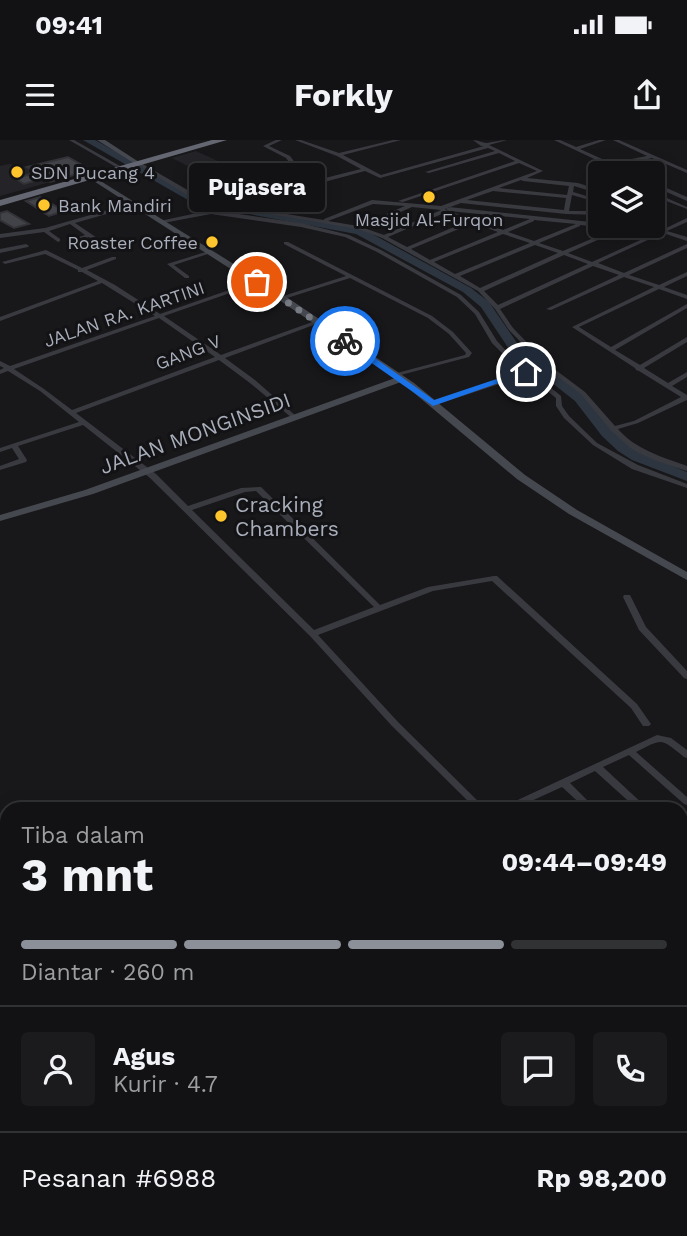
<!DOCTYPE html>
<html lang="id">
<head>
<meta charset="utf-8">
<style>
  :root { --surface:#121214; --page:#1b1b1d; --text:#f1f3f6; --muted:#9c9ea0; --line:#313234; --accent:#8c9099 }
  body { margin:0; font-family:"Work Sans",sans-serif; background:var(--page); color:var(--text); height:100vh; display:flex; flex-direction:column; font-size:26px; white-space:nowrap }
  * { box-sizing:border-box; margin:0 }
  p { font-size:23px; color:var(--muted) }
  .icon { flex:none; width:38px; height:38px; fill:none; stroke:currentColor; stroke-width:2; stroke-linecap:round; stroke-linejoin:round }
  .map { position:relative; flex:1; overflow:hidden }
  .sheet { position:absolute; left:0px; top:662px; width:688px; height:436px; display:flex; flex-direction:column; background:var(--surface); border-radius:21px 21px 0 0; box-shadow:0 4px 18px #0003,0 0 0 2px var(--line) }
  .sheet>* { flex:none }
  .controls { position:absolute; left:588px; top:21px; display:grid; gap:14px }
  .controls a { display:grid; place-items:center; width:77px; height:77px; border-radius:7px; background:var(--surface); box-shadow:0 4px 18px #0003,0 0 0 2px var(--line); font-size:35px }
  .pin { position:absolute; display:grid; place-items:center; width:60px; height:60px; color:#fff; margin:-30px; border:4px solid #fff; border-radius:50%; box-shadow:0 2px 7px #0007 }
  .courier { position:absolute; display:grid; place-items:center; width:70px; height:70px; margin:-35px; border:5px solid #1a73e8; border-radius:50%; background:#fff; color:#222; box-shadow:0 2px 9px #0007 }
  .bubble { position:absolute; height:49px; border-radius:7px; background:var(--surface); box-shadow:0 4px 18px #0003,0 0 0 2px var(--line); font-size:23px; font-weight:700; line-height:49px; text-align:center }
  .head em { font-style:normal; font-weight:700 }
  .head div { display:flex; flex-direction:column-reverse }
  .head { display:flex; align-items:center; justify-content:space-between; height:119px; padding:0 21px }
  h1 { font-size:46px; font-weight:700; line-height:52px }
  .bar { display:grid; grid-template-columns:repeat(4,1fr); gap:10px 7px; align-content:center; height:84px; padding:0 21px }
  .bar i { height:9px; border-radius:5px; background:var(--line) }
  .bar .active { background:var(--accent) }
  .bar p { grid-column:span 4 }
  .line { display:flex; align-items:center; gap:18px; padding:0 21px; border-top:2px solid var(--line) }
  .line div { flex:1 }
  .round { display:grid; place-items:center; flex:none; width:74px; height:74px; border-radius:7px; background:var(--page) }
  .status { display:flex; justify-content:space-between; align-items:center; height:49px; padding:0 35px; background:var(--surface); direction:ltr }
  .status svg { height:19px; fill:currentColor }
  header { display:flex; justify-content:space-between; align-items:center; height:91px; padding:0 21px; background:var(--surface); font-size:32px; font-weight:700 }
  .map>svg:first-child { display:block }
  .built { fill:#242428 }
  .lines { fill:none; stroke-linecap:round; stroke-linejoin:round }
  .river { fill:#2d3640; fill-rule:evenodd }
  .building { fill:#424348; stroke:#323237; stroke-width:2 }
  .street { fill:#393940; fill-rule:evenodd }
  .secondary { fill:#464850; fill-rule:evenodd }
  .highway { fill:#646771; fill-rule:evenodd }
  .route { fill:#1a73e8 }
  .done { stroke:#767a83; stroke-width:7; stroke-dasharray:0 12.6 }
  .poi-dot { fill:#ffc52c; stroke:#131316; stroke-width:2.5 }
  .labels { text-anchor:middle; dominant-baseline:central; stroke-width:6; stroke-linejoin:round; paint-order:stroke }
  .far-poi-label { font-size:18px; fill:#a9aebb; stroke:#131316; text-anchor:start }
  .far-street-label { font-size:18px; fill:#a9aebb; stroke:#131316 }
  .street-label { font-size:21px; fill:#a9aebb; stroke:#131316 }
  .poi-label { font-size:21px; fill:#a9aebb; stroke:#131316; text-anchor:start }
</style>
</head>
<body>
<div class="status"><b>09:41</b><svg viewBox="0 0 49 12"><path d="M0 12V9h3v3zM5 12V6h3v6zM10 12V3h3v9zM15 12V0h3v12zM26 1h20v11H26zM47 4h2v5h-2z"/></svg></div>
<header><svg class="icon" aria-label="menu" viewBox="0 0 24 24"><path d="M4 6h16M4 12h16M4 18h16"/></svg>Forkly<svg class="icon" aria-label="share" viewBox="0 0 24 24"><path d="M12 15V3M7 8l5-5 5 5M5 13v7h14v-7"/></svg></header>
<div class="map">
<svg width="687" height="1096" viewBox="0 0 687 1096">
  <rect width="100%" height="100%" fill="#18181b"/>
  <path class="built" d="M196 11 246 34 236 38 194 29 172 18Z
    M9 24 27 27 50 42 0 56V26Z"/>
  <g class="lines">
    <path class="river" d="M83 0H95L202 59 363 89 471 148 489 162 517 203 585 255 612 290 628 305 642 314 687 332V341L632 320 618 311 602 296 575 261 509 209 481 167 463 152 356 94 195 64Z"/>
  </g>
  <path class="building" d="M68 17 91 30 50 42 44 38 24 44 15 38 36 33 27 27Z
    M40 57 64 71 49 76 26 61Z
    M7 71 29 84 14 88 0 80V73Z"/>
  <g class="lines">
    <path class="street" d="M69 0H74L120 26 116 27Z
      M276 0H282L269 6 290 16 299 28 315 37 314 40H317L361 29 337 16 295 0H301L339 13 393 0H401L343 15 381 35 484 6H481L473 0C478 0 482 3 487 3 494 2 500 0 507 0L489 5 543 31 527 38 578 43 600 50V54L574 46 573 52 600 60V63L572 55 569 71H600V75L566 74 461 63 445 69 446 70 503 90 530 79 449 71 446 69 449 67 600 83V86H602L600 87 580 85V86L539 103 563 111 617 88H607L604 86H637L634 88H625L568 113 592 122 658 92 642 86H650L662 90 687 78V82L667 91 687 97V101L663 93 598 123 624 133 687 104V108L629 135 659 145 687 132V136L664 147 687 155V159L659 149 579 187 611 207 687 164V168L615 210 640 225 687 197V202L644 228 668 243 687 232V237L672 246 687 255V260L638 283 618 289C636 310 663 317 687 326V331C671 326 646 318 632 309 624 303 617 295 610 290L609 288 581 254 546 228 533 233 561 256 562 266 569 276 597 303 638 325 687 344V348L632 329 593 305 564 278 556 266V258L527 235 435 265H431V263L524 232 506 217 492 203 475 174 457 157 377 112 345 97 301 87 211 74 163 83 160 81 211 70 301 83 349 95 381 110 461 155 479 172 497 201 510 215 529 230 543 225 509 190 495 169 478 151 382 98 358 89 203 63 187 55 137 24 141 23 191 52 237 36 296 44 310 38 295 30 286 18 263 6ZM488 8 495 11 425 32 429 33 499 13 515 21 398 61 403 62 519 23 537 31 441 66 372 60 324 79V80L244 67 310 42 317 44 365 31 380 38ZM237 39 290 46 237 66 206 61 194 54ZM521 40 523 41 569 46 567 55 499 48ZM493 51 566 58 564 70 467 60ZM373 64 405 66 358 86 328 81ZM412 67 441 70 384 95 364 88ZM444 73 468 81 407 107 388 97ZM534 80 576 84 534 101 508 92 534 81ZM473 83 498 92 430 120 411 109ZM503 94 530 103 455 134 434 122ZM535 105 558 113 480 148 460 136ZM564 115 588 124 498 165 484 151ZM593 126 619 135 546 169 551 170 624 137 654 147 572 187 635 228 636 230 639 231 681 257 634 281 615 286 585 252 549 225 513 188 500 169Z
      M554 0H560L576 7 599 0H606L580 9 611 23 647 16 613 0H619L687 30V33L652 18 616 26 630 33H624Z
      M653 42 687 57V61L653 46Z
      M656 55H660L687 67V69L656 57Z
      M136 62 138 63V65L75 83 106 104V106H102L89 97 74 102 81 106V108H77L68 103V101L85 95 70 84 49 91 60 99V101L58 102 44 92 0 98V94L45 88Z
      M284 102H288L432 176 453 192 472 213 469 217 397 236H393V234L465 215 466 213 449 194 428 178 350 138 284 159H280V157L346 136 284 104Z
      M26 104 29 106 28 107 0 113V109Z
      M46 110 82 128 112 117H116V119L87 130 115 145 160 174 255 141H259V143L164 176 221 215 315 181H319V183L225 218 255 240 296 276V278H292L250 243 219 220 76 273 156 334 188 366 241 348 261 347 380 465 428 447 494 436H497L637 564 651 584 649 586H643L631 568 492 441 433 451 318 495 398 582 485 668H475L392 586 310 496 150 338 83 285 18 306 27 320 26 322 0 330V326L19 319 12 308 0 312V308L79 282 40 251 8 231 0 234V230L4 228 0 226V221L10 226 155 176 102 143 0 181V177L98 141 82 132H78V130L45 114 5 124 2 122ZM159 178 215 217 72 270 44 249 14 229ZM256 351 374 467 314 490 192 370 245 352Z
      M209 111 214 112 174 125 189 136V138H185L167 124Z
      M624 455H630L646 487 687 531V539L684 538 639 490 623 457Z
      M657 595 671 598 687 610V618L684 617C660 598 664 598 636 612L687 657V665L684 664 629 615 603 627 645 666 647 668H636L595 631 570 643 595 668H585L562 647 516 668H503L505 666Z
      M681 700 687 704V714L681 710Z
      M687 729V738L681 741V732Z
      M687 741V750L681 753V744Z
      M687 794V803L681 806V797Z
      M681 811 687 814V825L681 822Z
      M681 932 687 935V948L681 944Z
      M687 981V993L681 995V984Z
      M7 994V1005L0 1007V996Z
      M681 1020 687 1024V1039L681 1035Z
      M65 1090H83C80 1096 69 1096 61 1096Z
      M133 1090H147L149 1096H136Z
      M169 1090H187C184 1096 173 1096 165 1096Z
      M290 1090H308C305 1096 294 1096 286 1096Z
      M401 1090H418L414 1096H397Z
      M517 1090H534L530 1096H514Z
      M595 1090H609L612 1096H598Z
      M663 1090H678L681 1096H666Z"/>
    <path class="secondary" d="M97 0H105L142 24 137 25Z
      M91 35 285 156 414 243 525 335 577 370 687 432V440L569 374 517 339 401 242 93 354 0 381V375L85 350 395 238 279 160 89 38 88 37Z"/>
    <path class="highway" d="M212 0H227L0 66V60Z"/>
  </g>
  <path class="route" d="M343 199H348L434 260 523 230 530 232 433 266 343 203Z"/>
  <g class="lines">
    <path class="done" d="M257 142 345 201"/>
  </g>
  <g class="poi-dot">
    <circle cx="17" cy="32" r="7"/>
    <circle cx="429" cy="57" r="7"/>
    <circle cx="44" cy="65" r="7"/>
    <circle cx="212" cy="102" r="7"/>
    <circle cx="221" cy="376" r="7"/>
  </g>
  <g class="labels">
    <g class="far-poi-label">
      <text x="31" y="32">SDN Pucang 4</text>
      <text x="58" y="65">Bank Mandiri</text>
      <text x="429" y="79" text-anchor="middle">Masjid Al-Furqon</text>
      <text x="198" y="102" text-anchor="end">Roaster Coffee</text>
    </g>
    <g class="far-street-label">
      <text transform="translate(124 174) rotate(-19)">JALAN RA. KARTINI</text>
      <text transform="translate(188 212) rotate(-21)">GANG V</text>
    </g>
    <g class="street-label">
      <text transform="translate(195 293) rotate(-20)">JALAN MONGINSIDI</text>
    </g>
    <g class="poi-label">
      <text x="235" y="364">Cracking<tspan x="235" dy="24">Chambers</tspan></text>
    </g>
  </g>
</svg>
<div class="controls">
<a><svg class="icon" aria-label="layers" viewBox="0 0 24 24"><path d="M12 4l9 5-9 5-9-5zM3 14l9 5 9-5"/></svg></a>
</div>
<div class="pin" style="left:257px;top:142px;background:#ea580c"><svg class="icon" aria-label="bag" viewBox="0 0 24 24"><path d="M5 8h14l-1 12H6zM9 8a3 3 0 0 1 6 0"/></svg></div>
<div class="pin" style="left:526px;top:232px;background:#1f2937"><svg class="icon" aria-label="home" viewBox="0 0 24 24"><path d="M3 11l9-7 9 7M6 9v11h12V9"/></svg></div>
<div class="courier" style="left:345px;top:201px"><svg class="icon" aria-label="bike" viewBox="0 0 24 24"><circle cx="6" cy="16" r="4"/><circle cx="18" cy="16" r="4"/><path d="M6 16l4-8h5l3 8M10 8l3 8H6M13 5h3"/></svg></div>
<div class="bubble" style="left:189px;top:23px;width:136px">Pujasera</div>
<section class="sheet">
<div class="head"><div><h1>3 mnt</h1><p>Tiba dalam</p></div><em>09:44–09:49</em></div>
<div class="bar"><i class="active"></i><i class="active"></i><i class="active"></i><i></i><p>Diantar · 260 m</p></div>
<div class="line" style="height:126px"><a class="round"><svg class="icon" aria-label="person" viewBox="0 0 24 24"><circle cx="12" cy="8" r="4"/><path d="M4 21q1-7 8-7t8 7"/></svg></a><div><b>Agus</b><p>Kurir · 4.7</p></div><a class="round"><svg class="icon" aria-label="chat" viewBox="0 0 24 24"><path d="M4 5h16v11H9l-5 4z"/></svg></a><a class="round"><svg class="icon" aria-label="phone" viewBox="0 0 24 24"><path d="M5 4h4l2 5-3 2q2 4 5 5l2-3 5 2v4C11 20 4 13 5 4z"/></svg></a></div>
<div class="line" style="height:91px"><div>Pesanan #6988</div><b>Rp 98,200</b></div>
</section>
</div>
</body>
</html>
